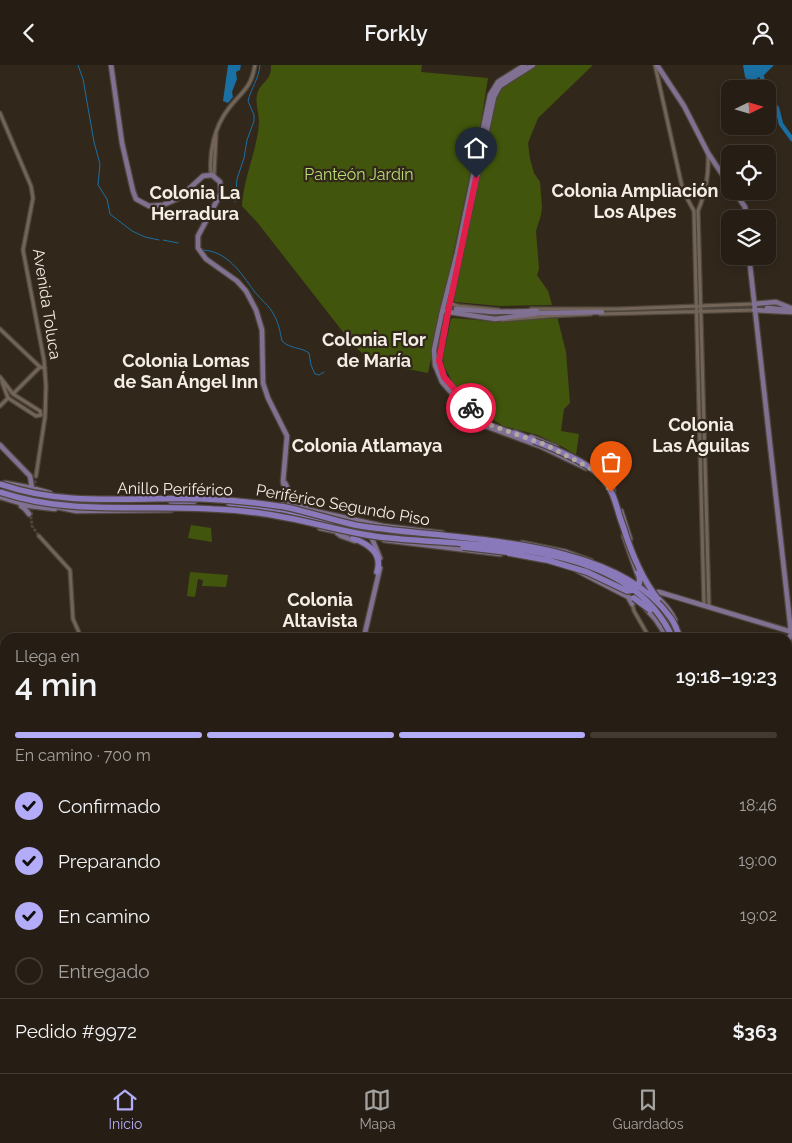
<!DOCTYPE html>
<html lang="es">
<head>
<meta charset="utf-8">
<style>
  :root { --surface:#261d14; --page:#322a22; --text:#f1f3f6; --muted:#a4a2a0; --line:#423b34; --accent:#b3adf9 }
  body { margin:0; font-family:Raleway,sans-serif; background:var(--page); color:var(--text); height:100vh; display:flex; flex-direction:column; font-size:19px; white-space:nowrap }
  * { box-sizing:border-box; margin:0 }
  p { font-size:16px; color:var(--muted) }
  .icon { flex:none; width:28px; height:28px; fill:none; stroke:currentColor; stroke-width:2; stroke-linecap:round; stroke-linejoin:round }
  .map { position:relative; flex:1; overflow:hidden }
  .side { position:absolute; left:0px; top:568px; width:792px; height:441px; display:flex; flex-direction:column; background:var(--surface); border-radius:15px 15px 0 0; box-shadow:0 2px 8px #0003,0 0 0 1px var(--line) }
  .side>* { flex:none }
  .needle { width:32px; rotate:85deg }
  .controls { position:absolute; left:721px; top:15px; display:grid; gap:10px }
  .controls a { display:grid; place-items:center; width:55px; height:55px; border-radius:10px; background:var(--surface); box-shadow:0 2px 8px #0003,0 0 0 1px var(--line); font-size:25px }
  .pin { position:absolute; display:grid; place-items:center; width:42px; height:42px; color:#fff; margin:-51px -21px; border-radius:50% 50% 50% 0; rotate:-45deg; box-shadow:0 0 5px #0007 }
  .pin .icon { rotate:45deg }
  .courier { position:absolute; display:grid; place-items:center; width:50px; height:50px; margin:-25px; border:4px solid #e11d48; border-radius:50%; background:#fff; color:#222; box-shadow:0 1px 6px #0007 }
  .head em { font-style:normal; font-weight:600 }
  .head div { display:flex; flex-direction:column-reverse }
  .head { display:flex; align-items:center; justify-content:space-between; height:85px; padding:0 15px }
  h1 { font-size:32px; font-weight:600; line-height:38px }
  .bar { display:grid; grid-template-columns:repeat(4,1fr); gap:8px 5px; align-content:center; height:60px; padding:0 15px }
  .bar i { height:6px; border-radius:4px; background:var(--line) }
  .bar .selected { background:var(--accent) }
  .bar p { grid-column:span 4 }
  .line { display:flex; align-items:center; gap:12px; padding:0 15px; border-top:1px solid var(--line) }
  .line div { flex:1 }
  ol { padding:0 15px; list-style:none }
  li { display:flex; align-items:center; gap:15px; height:55px }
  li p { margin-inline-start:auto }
  li .icon { padding:5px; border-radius:50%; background:var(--accent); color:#111; stroke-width:4 }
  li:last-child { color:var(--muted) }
  li i { width:28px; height:28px; border:2px solid var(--line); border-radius:50% }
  header { display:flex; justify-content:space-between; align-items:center; height:65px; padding:0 15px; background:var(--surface); font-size:22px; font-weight:600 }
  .tabs { display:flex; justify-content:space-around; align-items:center; height:70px; border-top:1px solid var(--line); background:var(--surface); font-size:14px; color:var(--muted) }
  .tabs a { display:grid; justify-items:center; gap:2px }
  .tabs .selected { color:var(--accent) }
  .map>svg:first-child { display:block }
  .green { fill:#41560c }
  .water { fill:#1a70a2 }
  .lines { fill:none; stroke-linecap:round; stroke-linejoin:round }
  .stream { stroke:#1a70a2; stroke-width:1 }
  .river { stroke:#1a70a2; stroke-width:4.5 }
  .minor-tunnel { stroke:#4f4539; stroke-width:3; stroke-dasharray:3 1.5; stroke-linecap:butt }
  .major-tunnel { stroke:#4f4539; stroke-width:4.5; stroke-dasharray:4.5 2; stroke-linecap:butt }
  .minor-casing { stroke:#4e453b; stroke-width:5.5 }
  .major-casing { stroke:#4e453b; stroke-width:7 }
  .highway-casing { stroke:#4e453b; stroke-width:8 }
  .minor { stroke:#726557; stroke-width:3 }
  .major { stroke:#807192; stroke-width:4.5 }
  .highway { stroke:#8a79ba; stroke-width:5.5 }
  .highway-bridge-casing { stroke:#4e453b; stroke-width:8; stroke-linecap:butt }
  .highway-bridge { stroke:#8a79ba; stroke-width:5.5 }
  .done { stroke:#b1a89f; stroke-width:5; stroke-dasharray:0 9 }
  .route { stroke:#e11d48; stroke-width:6 }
  .labels { text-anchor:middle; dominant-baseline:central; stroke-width:4.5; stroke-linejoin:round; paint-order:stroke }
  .park-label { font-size:16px; fill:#b9de73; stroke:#32271b }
  .street-label { font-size:16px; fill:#f5eee6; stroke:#32271b }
  .neighbourhood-label { font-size:18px; font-weight:bold; fill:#f5eee6; stroke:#32271b }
</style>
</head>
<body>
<header><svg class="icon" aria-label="back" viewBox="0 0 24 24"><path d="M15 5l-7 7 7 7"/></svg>Forkly<svg class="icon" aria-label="person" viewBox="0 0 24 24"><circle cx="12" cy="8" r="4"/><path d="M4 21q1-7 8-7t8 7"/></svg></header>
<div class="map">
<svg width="792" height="1008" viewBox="0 0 792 1008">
  <rect width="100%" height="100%" fill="#32271b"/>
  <path class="green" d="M271 0H422L421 7 488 13 481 57 428 308 381 299 369 294 354 281 257 157 242 141C243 114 258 83 259 57 259 48 255 38 257 30 260 16 272 17 271 0Z
    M535 0H593L538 53 528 78 530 94 534 108 540 117 542 142 541 150 536 166 539 204 537 210 548 226 552 240 500 241 455 237 454 235 497 30C506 15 524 12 535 0Z
    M557 251 566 287 570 338 564 344 561 366 579 369 576 390 563 382 538 370 503 361 475 343 454 320 444 301 443 293 451 254 453 253 500 257Z
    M191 460 211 463 212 477 188 473Z
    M190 507 228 510 226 522 202 521 203 515 198 514 195 532 187 531Z
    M310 1004H357L359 1008H310Z"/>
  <path class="water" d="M228 0H241L240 5 236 7 237 14 232 27 233 32 228 38 223 36Z
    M743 0H774L762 12H759L750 18 745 12Z"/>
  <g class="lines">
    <path class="stream" d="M78 0 83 14 94 77 100 99 98 120 107 134 110 149 132 166 145 172 159 175
      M235 137 237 114 244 93 247 75 254 56V50L248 36C251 23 259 14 260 0
      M163 175 178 178
      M201 185C227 185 241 208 254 226 261 235 269 240 274 250 279 259 280 267 282 276 290 284 301 282 309 288L311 300 315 309 319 310 324 307"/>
    <path class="river" d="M754 0 762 12 763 24
      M768 33 777 43 781 59 792 74"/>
    <path class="minor-tunnel" d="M36 411 31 453 32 461 39 471"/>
    <path class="major-tunnel" d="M602 247 767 243
      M443 254 449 246 456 244"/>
    <defs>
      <path id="minor" d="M655 0 683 126 694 146 704 540
        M0 48 31 121 33 133 23 185 44 295 46 321 45 352 36 411
        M708 89C709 110 706 126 698 146L709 541
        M211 110C209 87 214 62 229 43 242 26 251 24 255 0
        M214 110 216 69
        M450 236 452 239 458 241 499 245
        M531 244H619L754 239
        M600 249 754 245
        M502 255 549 251 591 249
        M0 264 40 302 45 303
        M0 312 13 329 40 346 41 350 36 351 8 333
        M2 317 8 333
        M13 329 40 302
        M0 341 8 333
        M39 471 70 505 73 554 81 572
        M632 538 634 546 649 572
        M791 817 788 821 792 829
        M788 988 792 990
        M788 993 792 995
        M361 1004 363 1008"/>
      <path id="major" d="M111 0 122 78 133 126 136 134 149 141 163 140 179 133 203 111 212 110 220 117 221 128 198 171V183L206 194 237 216 246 226 256 245 262 265 263 318 268 333 287 371 283 417 291 442
        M525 0 498 17 490 30 457 188 442 247 434 285 435 300 442 317 469 348 485 361 542 382 586 403
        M657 0 684 41 708 88 730 121
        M734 126 745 142 746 154
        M749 191 791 567 788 579
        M754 239 776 237 791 243
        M767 243 788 245
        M456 244 493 247 537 246
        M754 245 792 247
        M446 246 449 247 495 254 540 248 602 247
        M516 369 490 360 475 348 444 312 439 296 448 247 494 32 500 21 533 0
        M531 372 556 382
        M0 380 30 411 32 423 30 437
        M592 401 604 411 613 425
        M5 418 32 423 50 428
        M285 418 290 428 306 443
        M0 432 30 441 55 444
        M283 439 383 461 442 468
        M21 441 25 444 29 449
        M52 441 76 446 171 445
        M621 446 630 474
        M320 463 349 469
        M337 468 341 471 355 476
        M371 471 380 493
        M624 471 643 525
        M384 475 500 489
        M522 478 566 487 591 496
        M578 506 636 536
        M643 522C657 530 668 541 675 555
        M652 528 659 527 792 567
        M627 530 632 539
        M646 544 656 555 667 572
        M364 572 380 503
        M788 731 792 735
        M0 834 5 835
        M0 838 5 840
        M0 850 4 889 0 907
        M788 858H792
        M788 863H792
        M464 1004 466 1008
        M468 1004 470 1008
        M472 1004 491 1008
        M500 1004 519 1008
        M405 1008 407 1004
        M410 1008 412 1004"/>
      <path id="highway" d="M515 368 534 376
        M38 432 66 436 92 437
        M171 436H194
        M229 438 285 445 332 457
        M398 468 458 476
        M353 473C368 479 383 488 377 507
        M658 542 670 559 676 572
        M788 713 792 717
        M788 719 792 723
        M788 727 792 732"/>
    </defs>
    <use href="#minor" class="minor-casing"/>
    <use href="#major" class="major-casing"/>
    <use href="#highway" class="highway-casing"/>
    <use href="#minor" class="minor"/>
    <use href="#major" class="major"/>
    <use href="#highway" class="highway"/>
    <defs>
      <path id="highway-bridge" d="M534 376C553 383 592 399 604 415 615 428 617 446 623 461 631 487 641 513 658 534
        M0 419C70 443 135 431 206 434 232 435 260 438 285 442 309 447 332 455 355 460 446 476 612 469 670 552 675 558 677 566 680 572
        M0 427C72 451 140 439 213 444 238 445 264 448 288 453 319 459 349 468 380 472 472 483 627 472 672 572
        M463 482 506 487
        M508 488 546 495
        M547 495 587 507 627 526 634 525C640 520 641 514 638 508
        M634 533 650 545"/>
    </defs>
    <use href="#highway-bridge" class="highway-bridge-casing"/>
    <use href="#highway-bridge" class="highway-bridge"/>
  </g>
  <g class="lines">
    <path class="done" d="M471 343 490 360 544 379 592 404 604 415 611 427"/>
    <path class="route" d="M471 343 444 312 439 296 448 247 476 113"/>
  </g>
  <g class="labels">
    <g class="park-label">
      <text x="359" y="109">Panteón Jardín</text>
    </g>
    <g class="street-label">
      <text transform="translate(47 239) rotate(81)">Avenida Toluca</text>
      <text transform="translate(175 424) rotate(1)">Anillo Periférico</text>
      <text transform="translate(343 440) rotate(10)">Periférico Segundo Piso</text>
    </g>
    <g class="neighbourhood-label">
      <text x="635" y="125">Colonia Ampliación<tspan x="635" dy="21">Los Alpes</tspan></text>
      <text x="195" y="127">Colonia La<tspan x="195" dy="21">Herradura</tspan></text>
      <text x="374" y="274">Colonia Flor<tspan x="374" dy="21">de María</tspan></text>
      <text x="186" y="295">Colonia Lomas<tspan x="186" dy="21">de San Ángel Inn</tspan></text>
      <text x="701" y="359">Colonia<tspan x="701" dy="21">Las Águilas</tspan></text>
      <text x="367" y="380">Colonia Atlamaya</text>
      <text x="320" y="534">Colonia<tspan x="320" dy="21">Altavista</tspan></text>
    </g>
  </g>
</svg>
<div class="controls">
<a><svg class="needle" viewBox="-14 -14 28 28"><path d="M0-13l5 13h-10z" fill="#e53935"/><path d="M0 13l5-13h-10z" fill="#a4a2a0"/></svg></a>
<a><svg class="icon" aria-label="locate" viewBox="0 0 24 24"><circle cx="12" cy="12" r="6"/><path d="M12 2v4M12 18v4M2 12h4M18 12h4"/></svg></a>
<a><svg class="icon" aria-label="layers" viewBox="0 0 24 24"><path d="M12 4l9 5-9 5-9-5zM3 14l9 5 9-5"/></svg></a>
</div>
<div class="pin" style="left:611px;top:427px;background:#ea580c"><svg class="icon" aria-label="bag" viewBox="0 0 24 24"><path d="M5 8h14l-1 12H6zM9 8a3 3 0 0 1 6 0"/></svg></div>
<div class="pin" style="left:476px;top:113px;background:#1f2937"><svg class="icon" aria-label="home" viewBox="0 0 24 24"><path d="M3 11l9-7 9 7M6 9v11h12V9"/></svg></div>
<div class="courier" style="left:471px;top:343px"><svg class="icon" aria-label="bike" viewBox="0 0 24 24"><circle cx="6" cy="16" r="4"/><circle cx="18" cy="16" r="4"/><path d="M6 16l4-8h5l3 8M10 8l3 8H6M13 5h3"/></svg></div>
<section class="side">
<div class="head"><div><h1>4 min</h1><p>Llega en</p></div><em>19:18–19:23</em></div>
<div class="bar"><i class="selected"></i><i class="selected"></i><i class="selected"></i><i></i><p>En camino · 700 m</p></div>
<ol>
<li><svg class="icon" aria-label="check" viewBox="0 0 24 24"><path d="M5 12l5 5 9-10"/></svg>Confirmado<p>18:46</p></li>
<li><svg class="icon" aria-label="check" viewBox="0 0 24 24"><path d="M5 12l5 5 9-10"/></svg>Preparando<p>19:00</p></li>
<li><svg class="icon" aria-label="check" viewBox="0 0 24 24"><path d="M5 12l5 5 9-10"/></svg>En camino<p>19:02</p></li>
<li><i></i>Entregado</li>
</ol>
<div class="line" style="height:65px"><div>Pedido #9972</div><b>$363</b></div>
</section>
</div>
<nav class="tabs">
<a class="selected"><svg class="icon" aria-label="home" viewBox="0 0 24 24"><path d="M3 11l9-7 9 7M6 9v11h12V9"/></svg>Inicio</a>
<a><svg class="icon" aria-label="map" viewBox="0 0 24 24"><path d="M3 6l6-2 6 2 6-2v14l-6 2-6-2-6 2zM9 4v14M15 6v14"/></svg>Mapa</a>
<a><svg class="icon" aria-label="saved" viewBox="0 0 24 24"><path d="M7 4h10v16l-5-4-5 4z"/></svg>Guardados</a>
</nav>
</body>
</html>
